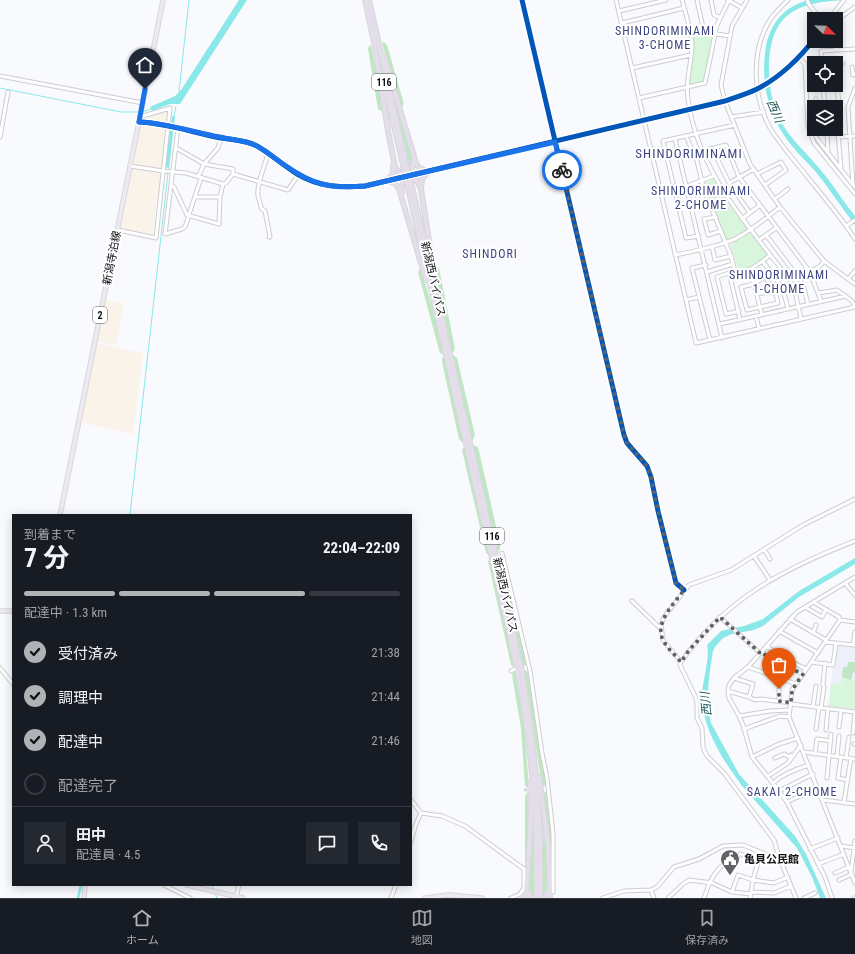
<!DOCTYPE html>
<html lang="ja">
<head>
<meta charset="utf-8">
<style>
  :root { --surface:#171b24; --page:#242831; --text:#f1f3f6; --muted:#9ea1a6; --line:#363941; --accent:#b0b2b5 }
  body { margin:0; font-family:"Roboto Condensed","Noto Sans JP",sans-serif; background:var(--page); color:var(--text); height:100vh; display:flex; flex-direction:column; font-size:15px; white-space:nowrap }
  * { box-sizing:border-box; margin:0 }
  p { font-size:13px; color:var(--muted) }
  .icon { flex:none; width:22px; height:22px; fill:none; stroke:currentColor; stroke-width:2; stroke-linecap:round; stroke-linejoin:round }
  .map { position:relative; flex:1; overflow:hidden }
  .side { position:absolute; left:12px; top:514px; width:400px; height:372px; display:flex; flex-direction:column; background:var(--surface); border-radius:0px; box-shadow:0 2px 10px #0003 }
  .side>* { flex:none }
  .needle { width:26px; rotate:113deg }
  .fabs { position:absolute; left:807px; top:12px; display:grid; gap:8px }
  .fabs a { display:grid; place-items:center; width:36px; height:36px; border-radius:0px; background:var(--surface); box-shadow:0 2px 10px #0003; font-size:20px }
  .pin { position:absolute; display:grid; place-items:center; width:34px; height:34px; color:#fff; margin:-41px -17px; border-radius:50% 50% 50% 0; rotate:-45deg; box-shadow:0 0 4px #0007 }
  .pin .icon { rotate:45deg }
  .courier { position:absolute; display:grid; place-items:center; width:40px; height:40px; margin:-20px; border:3px solid #1a73e8; border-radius:50%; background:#fff; color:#222; box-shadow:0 1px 5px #0007 }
  .summary em { font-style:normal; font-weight:700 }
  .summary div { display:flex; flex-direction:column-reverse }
  .summary { display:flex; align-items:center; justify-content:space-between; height:68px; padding:0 12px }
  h1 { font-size:26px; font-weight:700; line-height:30px }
  .bar { display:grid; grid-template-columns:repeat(4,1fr); gap:6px 4px; align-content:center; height:48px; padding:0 12px }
  .bar i { height:5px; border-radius:3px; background:var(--line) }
  .bar .selected { background:var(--accent) }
  .bar p { grid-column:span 4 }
  .line { display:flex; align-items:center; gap:10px; padding:0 12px; border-top:1px solid var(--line) }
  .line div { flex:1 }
  .round { display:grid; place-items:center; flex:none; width:42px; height:42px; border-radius:0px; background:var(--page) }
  ol { padding:0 12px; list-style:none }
  li { display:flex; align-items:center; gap:12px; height:44px }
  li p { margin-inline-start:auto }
  li .icon { padding:4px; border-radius:50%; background:var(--accent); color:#111; stroke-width:4 }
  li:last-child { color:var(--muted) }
  li i { width:22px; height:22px; border:2px solid var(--line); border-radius:50% }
  .tab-bar { display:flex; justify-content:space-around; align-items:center; height:56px; border-top:1px solid var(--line); background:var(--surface); font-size:11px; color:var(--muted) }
  .tab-bar a { display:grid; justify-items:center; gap:2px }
  .tab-bar .selected { color:var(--accent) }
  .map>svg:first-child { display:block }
  .industrial { fill:#f9f3ea }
  .built { fill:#edeffa }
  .green { fill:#d7f6db }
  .forest { fill:#c0e7c4 }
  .water { fill:#8ae8e9 }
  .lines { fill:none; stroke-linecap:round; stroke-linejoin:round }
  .stream { stroke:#8ae8e9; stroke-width:1 }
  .canal { stroke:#8ae8e9; stroke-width:2.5 }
  .minor-tunnel { stroke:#d6d7db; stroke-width:3; stroke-dasharray:3 1.5; stroke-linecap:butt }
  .minor-casing { stroke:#cccdd0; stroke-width:5 }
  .major-casing { stroke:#d6d7d9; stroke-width:5.5 }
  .highway-casing { stroke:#d6d7d9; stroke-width:6 }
  .minor { stroke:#fefeff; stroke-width:3 }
  .major { stroke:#eeeaf2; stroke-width:3.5 }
  .highway { stroke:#e3deea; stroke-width:4 }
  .highway-bridge-casing { stroke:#d6d7d9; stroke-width:6; stroke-linecap:butt }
  .highway-bridge { stroke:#e3deea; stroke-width:4 }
  .cycleway-casing { stroke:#fff; stroke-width:8 }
  .cycleway { stroke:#0057b8; stroke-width:5 }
  .done { stroke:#616265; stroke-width:4; stroke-dasharray:0 7.2 }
  .route { stroke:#1a73e8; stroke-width:5 }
  .labels { text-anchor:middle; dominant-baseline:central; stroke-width:4; stroke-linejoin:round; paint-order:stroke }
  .shield { fill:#fff; stroke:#575859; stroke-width:1 }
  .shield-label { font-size:10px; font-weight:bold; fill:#0f1012 }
  .street-label { font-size:11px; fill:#0f1012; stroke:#fff }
  .poi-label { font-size:11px; font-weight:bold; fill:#0f1012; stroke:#fff; text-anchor:start }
  .neighbourhood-label { font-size:12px; letter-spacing:1px; fill:#3d4581; stroke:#fff }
  .water-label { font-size:12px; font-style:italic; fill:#235b5b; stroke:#fff }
  .quarter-label { font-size:13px; letter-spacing:1px; fill:#3d4581; stroke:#fff }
</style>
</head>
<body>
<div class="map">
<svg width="855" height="898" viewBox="0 0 855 898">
  <rect width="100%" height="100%" fill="#f9fafe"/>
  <path class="industrial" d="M168 110 161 173 159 203 156 205 153 236 121 228 143 117Z
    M105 300 124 303 116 345 96 341Z
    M96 343 143 353 133 434 80 422Z"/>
  <path class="built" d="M837 645 855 647V710L828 707 833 666Z"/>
  <path class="green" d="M705 33 714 35 705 82 688 85 692 35Z
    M713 179 730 206 747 228 746 231 727 240 726 239 705 183Z
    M749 233 751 234 767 254 766 257 750 269 739 272 730 244 743 238Z
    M842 679 855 681V709L829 706 831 683 841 684Z"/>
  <path class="forest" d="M384 42 387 45 404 104 402 107H401L382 43Z
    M371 45 383 108V111H381L378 109 368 49 369 46Z
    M390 83 409 144 413 161 410 170Z
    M434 266 439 268 455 349 452 353Z
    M420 269H421L435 317 444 355 440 353 439 350 418 272Z
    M453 355 457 358 475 435 473 440H472Z
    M444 357 464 442H462L459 439 442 362V358Z
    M473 445 478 447 481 460 500 544V549L498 553Z
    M464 447H465L489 555 486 553 462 450Z
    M498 555 503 558 527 661 526 665 523 666Z
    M490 558 515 668 511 665 488 561Z
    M848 662H855V671L853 673 851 680 843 678 842 677 843 667H847Z
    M524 670 527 671 529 673 546 783 545 786 542 787Z
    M514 672H515L524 724 529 788 525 786 521 728 512 675Z
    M543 791 547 793C552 823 552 853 552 883L551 854Z
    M529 792 530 819 525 888V797L526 794Z
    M541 800 548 860 547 890 542 898 543 847Z
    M533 811 534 898 529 890 528 883Z"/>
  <path class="water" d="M239 0H247L180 104H170L152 111 150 107 175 96 181 90Z
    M809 0H847C825 1 797 3 782 21 763 44 767 93 779 118 790 139 804 150 819 168 832 183 843 201 855 216V225C841 207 829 188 815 171 807 162 799 155 792 146 768 117 760 83 766 46 771 22 785 6 809 0Z
    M172 116H175L169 169 165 166Z
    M855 558V564L799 597 763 626 754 630 732 634 723 638 715 647 713 651C709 675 705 699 711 723L739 774 795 836 806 854 826 898H820L812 877 797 848 742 786C723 760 701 727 702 694 703 679 710 658 707 645L721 631 744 626 763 619 799 591Z"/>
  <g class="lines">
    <path class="stream" d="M0 88 121 112H139
      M179 92 189 0
      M142 112 151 109
      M174 116 176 106
      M130 515 168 173
      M212 885 214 890
      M215 893 217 898"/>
    <path class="canal" d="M78 898 81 885"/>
    <path class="minor-tunnel" d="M524 790 532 789"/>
    <defs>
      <path id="minor" d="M522 0 624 435 627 443 647 466 651 477 658 511 676 583 684 590
        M616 0 696 343 855 307
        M682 0C686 14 691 30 692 45 692 63 685 79 688 99 697 170 747 224 789 279L794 287 801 319
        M697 0 704 32
        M711 0 714 15 719 17
        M728 0 742 8
        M747 0 732 26 721 85 725 101 750 164 780 207 824 261 855 284
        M788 0C781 7 773 14 768 23 751 53 753 97 770 128 778 141 788 153 797 164 817 189 838 213 855 239
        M807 0 810 6 821 19
        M619 11 666 0
        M829 19 844 0
        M836 21 855 7
        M622 23 684 8
        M690 33 704 32 730 36
        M835 41 836 50
        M798 57 805 64 808 126 814 143 855 194
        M822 63 821 51 855 49
        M836 65 839 108
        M836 65 843 64
        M852 67 853 75 855 74
        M632 68 691 55
        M0 76 143 103
        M823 85 825 107
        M855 88 848 107 853 185 855 187
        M639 98 705 83 717 25 729 0
        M816 99 817 107
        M836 108 841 169
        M814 109H811L814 134 818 140 853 185
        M731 117 764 112
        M139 122C167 123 194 133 221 138 233 140 246 140 257 146 271 154 283 165 297 174 319 187 341 188 365 186L725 101C736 97 747 94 757 89 779 78 800 58 814 39
        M178 128 171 185 174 187 187 215 219 224 220 197 223 184 226 183 233 174 288 190 298 175
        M827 129 828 153
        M686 136 697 161 704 190 731 256 736 275
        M0 137 8 92
        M838 137 855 136
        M675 139 722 338
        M712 148 729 183 750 213
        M175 149H178L204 164 233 169V174
        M702 151 726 145 739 177 810 272 821 301
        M268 154C265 165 256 185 258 196 259 200 261 204 261 208L265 211 270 237H269
        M130 166 163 171 186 173 223 184
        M757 174 781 162 786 170 765 185
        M198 177 204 164 218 148 221 138
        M729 183 754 169
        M171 185 165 234 182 229 185 227 201 178
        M704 190 696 191 699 205 709 203
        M661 191 687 186 714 176
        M195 197H220
        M775 199 788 189
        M716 217 704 219 708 235 721 231
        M742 219 760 205
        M846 226 855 220
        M118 230 156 238 170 108 143 116H140
        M766 235 798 277 803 285 808 304
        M699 236 686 238 663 141 735 125
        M759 240 776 228
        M712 247 715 260 731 256
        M675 255C696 251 716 247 735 239 751 231 766 218 780 207
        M763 262C776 277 784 288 788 309
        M706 265 692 268 710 340
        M748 271 754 284 762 315
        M707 272 733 264
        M730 276 729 273 717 277 726 314 739 311
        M765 277 775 291 778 303 747 310 741 287 754 284Z
        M798 277 819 267 824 261
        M848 279 855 271
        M819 293 837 290 852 301 855 307
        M757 294 775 291
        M686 300 699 297
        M756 316 759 329
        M740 320 730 276C747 272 758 266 770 255
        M720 324 846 296
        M764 549 770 559
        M502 553 530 671 542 753 547 778 553 833V892
        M754 556 770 580
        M845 583 855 595
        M632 601 661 629
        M813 602 839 617 840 620
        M805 607 822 617 826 609
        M720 617 760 653
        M790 619 826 640
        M855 622 840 620 792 690 789 717 855 883
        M779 631 818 653
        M813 633 816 625
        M825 642 855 645
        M853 645 855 632
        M766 646 786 659 806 669
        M761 652 786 667 803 674
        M681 662C725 599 785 568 855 541
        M811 662 833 665 836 643
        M748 667 796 684
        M0 668 13 684
        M511 671 515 669
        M823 685 825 663
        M728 691 749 697 753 684 734 678
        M749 697 755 700 761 699 791 703
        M779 701V689
        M791 704 855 712
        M813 707 816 686
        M821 708 824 687
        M739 716 770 711 790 710
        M839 727 841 710
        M744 729 780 716 789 717
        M816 729 819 707
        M826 730 828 708
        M853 733 855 713
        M854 744H855
        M804 752 855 759
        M815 754 817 739 831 741
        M837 756 839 736
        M752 757 779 744 798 738
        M841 757 838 778 848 780
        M775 758 784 754 789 757 791 755
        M846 758 849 737
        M768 776 788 763 801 745
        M827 778 831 734
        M773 783C783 774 796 769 809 765
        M779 791 813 774
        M411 800 421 813 442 816 465 826 524 869V888L520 894 511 898
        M823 800 855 804
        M787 802 800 796 820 793
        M844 802 851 758
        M411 841 416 824 421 813
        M841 846 855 848
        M810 849 838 838
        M740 854 759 860
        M818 864 844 854
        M851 872 855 841
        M835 873 849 867
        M839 880 852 874
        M710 883C713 875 718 869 725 863
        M164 885 190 898
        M651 890 654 898
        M732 892 738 875 753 880 774 883 788 877
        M751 892 774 893 791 886
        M236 898 239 885
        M391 898 396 885
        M603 898 624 891 651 890 657 887 674 867 699 859 723 846 743 845 770 856 779 857
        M668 898 683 884 689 880 712 883 732 892 751 894
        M704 898 709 884
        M750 898 753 880 761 852
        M796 898 779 857 774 840 724 773 707 756 704 750 703 746 702 728 697 718V703L696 698 680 665 681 662 663 640 661 625 664 617 689 585 731 570 803 525 855 499
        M804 898 815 893
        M832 898 825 877 787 802 775 786 752 757 743 725 739 716 729 698 728 691 729 685 734 678 748 667 797 612 855 577"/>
      <path id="major" d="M60 515 139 122 163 0
        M0 611H13
        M187 885 243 898
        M84 898 85 885
        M425 898 449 895 482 898
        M854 898H855"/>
      <path id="highway" d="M365 0 373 38
        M369 0 406 164
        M373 35 388 131 395 167 399 172 417 181 421 189
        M384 56 416 163C419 169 423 170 429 171
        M382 74 403 165
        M429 171 422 179 421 189 434 273
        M386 181 395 183 399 189 426 280
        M386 181 393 174V166
        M413 191 522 672C535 747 542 822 540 898
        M409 192 518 673C532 748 538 822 536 898
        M402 193C399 180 414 173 414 160
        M539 776 548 846 550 898
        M527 889 531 898
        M523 898 526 892C529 855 532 819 530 782
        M544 898 549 891"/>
    </defs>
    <use href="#minor" class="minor-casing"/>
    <use href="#major" class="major-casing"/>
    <use href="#highway" class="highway-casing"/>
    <use href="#minor" class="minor"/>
    <use href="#major" class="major"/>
    <use href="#highway" class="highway"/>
    <defs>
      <path id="highway-bridge" d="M406 164 413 191
        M403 165 409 192"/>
    </defs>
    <use href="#highway-bridge" class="highway-bridge-casing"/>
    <use href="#highway-bridge" class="highway-bridge"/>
    <defs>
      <path id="cycleway" d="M522 0 624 435 627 443 647 466 651 477 658 511 676 583 684 590
        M139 122C167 123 194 133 221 138 233 140 246 140 257 146 271 154 283 165 297 174 319 187 341 188 365 186L725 101C736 97 747 94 757 89 779 78 800 58 814 39"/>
    </defs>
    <use href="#cycleway" class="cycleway-casing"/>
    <use href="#cycleway" class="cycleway"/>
  </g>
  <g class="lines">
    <path class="done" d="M562 170 624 435 627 443 647 466 651 477 658 511 676 583 684 590C675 603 654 622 663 640 667 648 675 655 681 662L689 650 720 617 760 653 761 652 775 662 803 674 792 690 791 703 779 701V689"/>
    <path class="route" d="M145 89 139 122C167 123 193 132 220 137 232 140 244 140 255 145 265 150 274 158 283 164 313 185 329 189 365 186L555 142 562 170"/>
  </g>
  <defs>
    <symbol id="civic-pin" viewBox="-11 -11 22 30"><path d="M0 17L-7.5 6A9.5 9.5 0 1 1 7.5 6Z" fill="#616265" stroke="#fff"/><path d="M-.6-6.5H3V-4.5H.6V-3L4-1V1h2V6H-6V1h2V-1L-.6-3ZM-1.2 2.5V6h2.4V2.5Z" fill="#fff"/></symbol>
  </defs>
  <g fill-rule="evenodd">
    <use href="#civic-pin" x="719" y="848" width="22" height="30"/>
  </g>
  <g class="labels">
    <g class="shield">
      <rect x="372" y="74" width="24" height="16" rx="3"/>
      <rect x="93" y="307" width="14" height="16" rx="3"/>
      <rect x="480" y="528" width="24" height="16" rx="3"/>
    </g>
    <g class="shield-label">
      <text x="384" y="82">116</text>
      <text x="100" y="315">2</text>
      <text x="492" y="536">116</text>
    </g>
    <g class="street-label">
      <text transform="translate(112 258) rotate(-79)">新潟寺泊線</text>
      <text transform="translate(433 279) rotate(77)">新潟西バイパス</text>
      <text transform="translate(505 595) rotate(77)">新潟西バイパス</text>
    </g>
    <g class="poi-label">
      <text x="744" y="859">亀貝公民館</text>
    </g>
    <g class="neighbourhood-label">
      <text x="665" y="31">SHINDORIMINAMI<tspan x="665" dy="14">3-CHOME</tspan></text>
      <text x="701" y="191">SHINDORIMINAMI<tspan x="701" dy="14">2-CHOME</tspan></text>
      <text x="490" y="254">SHINDORI</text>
      <text x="779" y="275">SHINDORIMINAMI<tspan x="779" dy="14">1-CHOME</tspan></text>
      <text x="792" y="792">SAKAI 2-CHOME</text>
    </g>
    <g class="water-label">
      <text transform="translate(775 111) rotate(66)">西川</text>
      <text transform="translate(706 704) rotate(-96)">西川</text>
    </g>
    <g class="quarter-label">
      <text x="689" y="153">SHINDORIMINAMI</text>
    </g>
  </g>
</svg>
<div class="fabs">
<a><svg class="needle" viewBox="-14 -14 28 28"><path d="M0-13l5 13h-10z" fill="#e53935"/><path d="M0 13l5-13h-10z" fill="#9ea1a6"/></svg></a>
<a><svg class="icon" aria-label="locate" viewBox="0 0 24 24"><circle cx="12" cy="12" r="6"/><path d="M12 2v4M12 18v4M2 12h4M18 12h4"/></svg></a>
<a><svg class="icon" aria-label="layers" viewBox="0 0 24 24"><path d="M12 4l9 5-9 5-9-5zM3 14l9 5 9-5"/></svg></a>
</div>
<div class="pin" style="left:779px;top:689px;background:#ea580c"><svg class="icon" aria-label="bag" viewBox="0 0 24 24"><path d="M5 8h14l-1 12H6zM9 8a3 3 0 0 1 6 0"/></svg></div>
<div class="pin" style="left:145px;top:89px;background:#1f2937"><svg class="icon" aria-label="home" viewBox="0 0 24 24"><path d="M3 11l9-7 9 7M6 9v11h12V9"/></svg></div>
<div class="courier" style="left:562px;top:170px"><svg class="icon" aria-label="bike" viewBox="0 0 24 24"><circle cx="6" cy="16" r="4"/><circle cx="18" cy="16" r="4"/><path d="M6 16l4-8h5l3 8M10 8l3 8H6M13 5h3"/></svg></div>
<section class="side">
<div class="summary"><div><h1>7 分</h1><p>到着まで</p></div><em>22:04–22:09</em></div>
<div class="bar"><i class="selected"></i><i class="selected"></i><i class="selected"></i><i></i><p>配達中 · 1.3 km</p></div>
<ol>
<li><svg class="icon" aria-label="check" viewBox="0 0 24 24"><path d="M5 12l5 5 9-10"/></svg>受付済み<p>21:38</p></li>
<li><svg class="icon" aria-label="check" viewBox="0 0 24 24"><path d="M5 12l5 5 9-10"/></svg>調理中<p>21:44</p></li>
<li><svg class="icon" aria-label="check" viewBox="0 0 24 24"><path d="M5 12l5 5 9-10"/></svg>配達中<p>21:46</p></li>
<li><i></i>配達完了</li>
</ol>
<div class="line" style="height:72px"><a class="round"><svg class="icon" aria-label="person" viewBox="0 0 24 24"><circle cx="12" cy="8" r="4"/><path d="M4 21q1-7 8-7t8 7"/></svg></a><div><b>田中</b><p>配達員 · 4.5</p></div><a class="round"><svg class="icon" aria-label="chat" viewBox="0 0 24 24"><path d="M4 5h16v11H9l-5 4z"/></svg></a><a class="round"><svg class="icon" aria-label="phone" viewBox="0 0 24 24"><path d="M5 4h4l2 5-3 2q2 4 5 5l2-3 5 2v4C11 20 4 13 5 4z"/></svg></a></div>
</section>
</div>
<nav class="tab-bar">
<a class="selected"><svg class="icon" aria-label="home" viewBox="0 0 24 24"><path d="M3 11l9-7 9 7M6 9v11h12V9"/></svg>ホーム</a>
<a><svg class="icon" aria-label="map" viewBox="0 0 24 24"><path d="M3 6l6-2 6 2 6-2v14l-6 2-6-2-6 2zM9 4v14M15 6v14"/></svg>地図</a>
<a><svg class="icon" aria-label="saved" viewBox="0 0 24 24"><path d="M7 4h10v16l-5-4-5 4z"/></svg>保存済み</a>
</nav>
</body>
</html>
